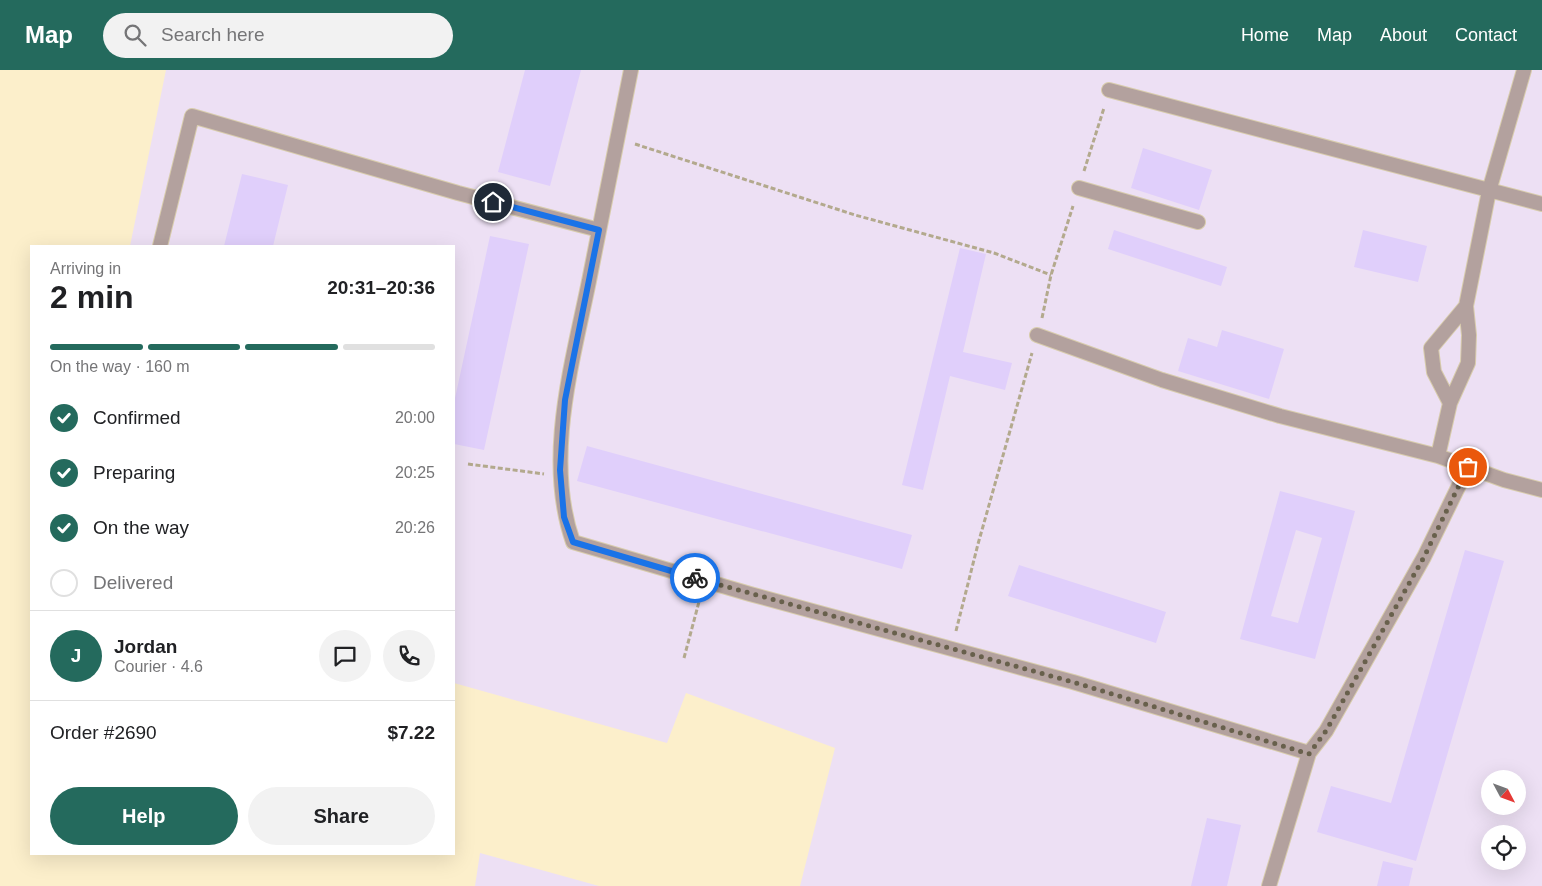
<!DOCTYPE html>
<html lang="en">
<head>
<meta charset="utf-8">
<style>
  :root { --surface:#fff; --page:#f2f2f2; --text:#202124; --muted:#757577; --line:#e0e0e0; --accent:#246a5d }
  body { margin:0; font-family:Helvetica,sans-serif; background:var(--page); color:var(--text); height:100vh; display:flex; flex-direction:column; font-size:19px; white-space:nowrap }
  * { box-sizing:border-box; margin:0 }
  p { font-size:16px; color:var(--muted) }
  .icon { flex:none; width:28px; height:28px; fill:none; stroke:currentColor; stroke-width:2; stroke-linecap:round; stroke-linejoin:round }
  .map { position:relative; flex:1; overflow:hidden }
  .sheet { position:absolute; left:30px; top:175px; width:425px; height:610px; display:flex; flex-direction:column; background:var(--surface); border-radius:0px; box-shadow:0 5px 20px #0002 }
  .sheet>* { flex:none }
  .needle { width:32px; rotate:131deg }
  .controls { position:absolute; left:1481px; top:700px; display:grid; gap:10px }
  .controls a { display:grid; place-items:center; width:45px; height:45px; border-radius:50%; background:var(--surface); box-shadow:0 5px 20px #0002; font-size:25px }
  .pin { position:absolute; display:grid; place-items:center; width:42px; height:42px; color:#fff; margin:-21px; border:2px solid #fff; border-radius:50%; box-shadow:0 1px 5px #0007 }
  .courier { position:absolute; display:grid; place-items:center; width:50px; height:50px; margin:-25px; border:4px solid #1a73e8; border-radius:50%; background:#fff; color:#222; box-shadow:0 1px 6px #0007 }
  .head em { font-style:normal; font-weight:600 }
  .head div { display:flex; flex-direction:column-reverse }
  .head { display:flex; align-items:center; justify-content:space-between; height:85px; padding:0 20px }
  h1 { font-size:32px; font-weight:600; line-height:38px }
  .bar { display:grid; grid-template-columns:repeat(4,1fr); gap:8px 5px; align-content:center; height:60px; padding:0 20px }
  .bar i { height:6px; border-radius:4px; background:var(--line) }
  .bar .current { background:var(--accent) }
  .bar p { grid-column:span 4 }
  .line { display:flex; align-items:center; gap:12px; padding:0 20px; border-top:1px solid var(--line) }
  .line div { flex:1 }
  .round { display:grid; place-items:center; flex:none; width:52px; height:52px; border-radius:26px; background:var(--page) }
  ol { padding:0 20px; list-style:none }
  li { display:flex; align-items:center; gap:15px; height:55px }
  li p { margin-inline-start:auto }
  li .icon { padding:5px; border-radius:50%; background:var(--accent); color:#fff; stroke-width:4 }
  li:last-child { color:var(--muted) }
  li i { width:28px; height:28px; border:2px solid var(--line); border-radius:50% }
  .action { display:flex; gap:10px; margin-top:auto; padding:10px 20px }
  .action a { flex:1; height:58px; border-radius:30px; background:var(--accent); color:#fff; font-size:20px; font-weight:600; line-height:58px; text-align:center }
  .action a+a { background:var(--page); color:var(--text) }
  header { display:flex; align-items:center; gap:30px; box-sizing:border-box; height:70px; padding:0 25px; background:var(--accent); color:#fff }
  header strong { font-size:24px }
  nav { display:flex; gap:28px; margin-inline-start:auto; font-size:18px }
  .search { width:350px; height:45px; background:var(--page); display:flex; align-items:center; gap:12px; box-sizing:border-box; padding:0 18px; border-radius:28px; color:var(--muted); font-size:19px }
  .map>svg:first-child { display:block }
  .industrial { fill:#ede0f4; fill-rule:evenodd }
  .building { fill:#e0cffb; fill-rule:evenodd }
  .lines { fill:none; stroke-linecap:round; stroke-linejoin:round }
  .service-casing { stroke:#d8ccac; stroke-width:16 }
  .path { stroke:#b3a98d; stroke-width:3; stroke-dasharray:5 2.5; stroke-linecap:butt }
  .service { stroke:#b3a19e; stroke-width:14 }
  .done { stroke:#68604c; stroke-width:5; stroke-dasharray:0 9 }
  .route { stroke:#1a73e8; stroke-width:6 }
</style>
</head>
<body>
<header>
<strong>Map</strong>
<div class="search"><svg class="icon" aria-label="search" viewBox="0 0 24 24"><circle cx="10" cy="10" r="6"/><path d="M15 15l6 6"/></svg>Search here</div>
<nav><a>Home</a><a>Map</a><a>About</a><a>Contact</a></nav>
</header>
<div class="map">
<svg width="1542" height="816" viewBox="0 0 1542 816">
  <rect width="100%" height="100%" fill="#fcefcb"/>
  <path class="industrial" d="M166 0H1542V816H800L835 678 686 623 667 673 454 613V176H130ZM1490 709H1518V736H1490ZM1490 764H1518V791H1490Z
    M480 783 599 816H475Z"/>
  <path class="building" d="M525 0H581L550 116 498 102Z
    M1143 78 1212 100 1199 140 1131 118Z
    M242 104 288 115 273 176H224Z
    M1114 160 1227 197 1221 216 1108 179Z
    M1363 160 1427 176 1418 212 1354 197Z
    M490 166 529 174 484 380 454 374V333Z
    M960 178 986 184 963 282 1012 293 1005 320 950 306 923 420 902 415Z
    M1222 260 1284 279 1269 329 1178 301 1188 268 1217 277Z
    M587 376 912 465 902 499 577 411Z
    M1280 421 1355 441 1315 589 1240 569ZM1296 460 1322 468 1298 553 1271 546Z
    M1465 480 1504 491 1416 791 1317 762 1331 716 1391 733Z
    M1019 495 1166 542 1156 573 1008 526Z
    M1207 748 1241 755 1227 816H1191Z
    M1383 791 1413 798 1409 816H1377Z"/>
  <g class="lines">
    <defs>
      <path id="service" d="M631 0C617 71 603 141 589 211 572 295 544 389 573 472L750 524 1073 612 1309 683
        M1109 20 1542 134
        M1079 118 1198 152
        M160 176 192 46 458 123 599 160
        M1037 265 1162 310 1280 346 1438 386 1504 410 1542 420
        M1450 333 1434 302 1431 278 1466 236
        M1438 386 1450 333 1468 293 1469 265 1466 236 1489 121 1524 0
        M1269 816 1309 683 1326 661 1424 487 1468 397"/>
    </defs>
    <use href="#service" class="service-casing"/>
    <path class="path" d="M635 74 855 145 994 183 1051 205
      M1084 101 1104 38
      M1042 248 1051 205 1073 136
      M468 394 544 404
      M956 561 978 474 1032 283
      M684 588 700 528"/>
    <use href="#service" class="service"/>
  </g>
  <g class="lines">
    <path class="done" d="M695 508 1073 612 1309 684 1326 661 1424 487 1468 397"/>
    <path class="route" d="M493 132 599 160 565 330 560 400 564 447 573 472 695 508"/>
  </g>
</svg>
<div class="controls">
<a><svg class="needle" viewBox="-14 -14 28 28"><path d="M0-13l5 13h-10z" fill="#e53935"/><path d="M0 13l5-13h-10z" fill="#757577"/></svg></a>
<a><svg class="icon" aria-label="locate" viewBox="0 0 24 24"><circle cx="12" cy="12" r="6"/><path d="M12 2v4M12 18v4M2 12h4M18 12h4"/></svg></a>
</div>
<div class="pin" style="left:1468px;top:397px;background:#ea580c"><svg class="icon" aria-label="bag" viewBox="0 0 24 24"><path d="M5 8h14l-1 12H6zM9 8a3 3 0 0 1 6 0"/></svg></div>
<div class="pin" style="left:493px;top:132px;background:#1f2937"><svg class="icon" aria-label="home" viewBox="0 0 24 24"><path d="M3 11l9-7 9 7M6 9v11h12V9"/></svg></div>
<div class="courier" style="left:695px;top:508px"><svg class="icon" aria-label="bike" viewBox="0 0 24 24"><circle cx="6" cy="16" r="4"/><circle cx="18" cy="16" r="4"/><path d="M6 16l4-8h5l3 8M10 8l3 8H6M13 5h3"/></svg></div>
<section class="sheet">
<div class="head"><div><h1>2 min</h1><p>Arriving in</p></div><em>20:31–20:36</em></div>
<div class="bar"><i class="current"></i><i class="current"></i><i class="current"></i><i></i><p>On the way · 160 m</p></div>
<ol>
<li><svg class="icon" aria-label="check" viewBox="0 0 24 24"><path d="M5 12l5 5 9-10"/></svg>Confirmed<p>20:00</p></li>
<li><svg class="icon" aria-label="check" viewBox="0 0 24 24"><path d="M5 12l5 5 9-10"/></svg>Preparing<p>20:25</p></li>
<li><svg class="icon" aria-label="check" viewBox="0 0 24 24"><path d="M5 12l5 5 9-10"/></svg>On the way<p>20:26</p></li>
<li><i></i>Delivered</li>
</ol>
<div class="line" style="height:90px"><b class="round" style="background:var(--accent);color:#fff">J</b><div><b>Jordan</b><p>Courier · 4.6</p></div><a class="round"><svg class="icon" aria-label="chat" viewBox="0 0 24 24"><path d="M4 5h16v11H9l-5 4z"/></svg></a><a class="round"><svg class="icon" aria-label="phone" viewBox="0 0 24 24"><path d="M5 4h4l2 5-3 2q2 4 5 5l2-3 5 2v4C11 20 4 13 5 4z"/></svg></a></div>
<div class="line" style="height:65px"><div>Order #2690</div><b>$7.22</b></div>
<div class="action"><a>Help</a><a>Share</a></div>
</section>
</div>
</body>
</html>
